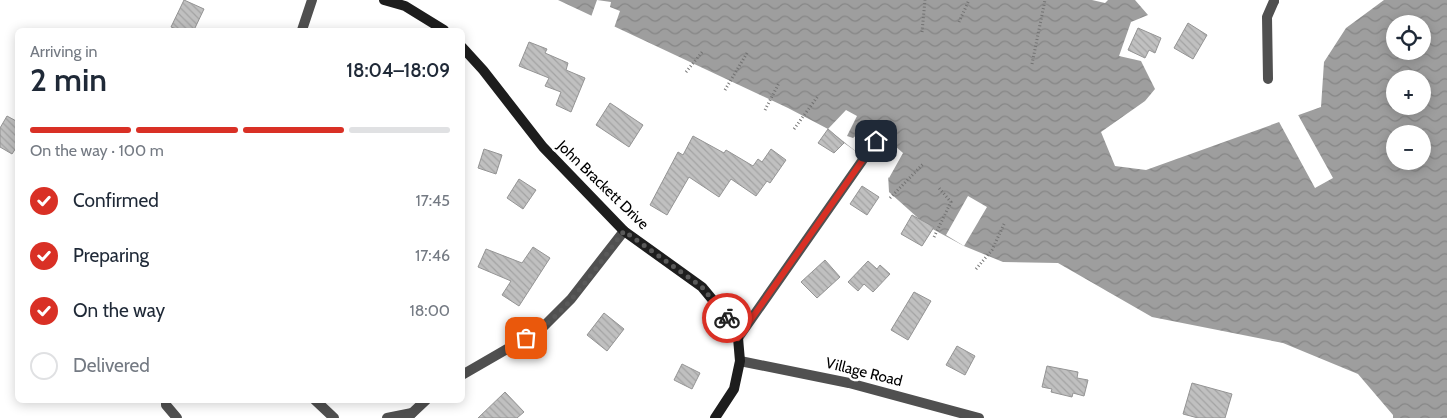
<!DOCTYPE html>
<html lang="en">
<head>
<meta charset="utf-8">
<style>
  :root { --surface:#fff; --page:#f6f6f7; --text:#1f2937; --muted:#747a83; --line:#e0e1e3; --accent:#d93025 }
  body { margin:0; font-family:Cabin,sans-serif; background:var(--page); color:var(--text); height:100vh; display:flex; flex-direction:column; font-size:19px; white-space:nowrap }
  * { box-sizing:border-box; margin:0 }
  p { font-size:16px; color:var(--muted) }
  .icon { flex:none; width:28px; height:28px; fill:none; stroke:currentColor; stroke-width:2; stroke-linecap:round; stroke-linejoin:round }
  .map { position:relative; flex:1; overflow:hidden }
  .panel { position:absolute; left:15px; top:28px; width:450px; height:375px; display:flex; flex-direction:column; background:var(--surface); border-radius:8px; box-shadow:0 2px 12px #0003 }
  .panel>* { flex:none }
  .buttons { position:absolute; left:1386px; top:15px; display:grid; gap:10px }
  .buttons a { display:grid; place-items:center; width:45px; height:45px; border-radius:50%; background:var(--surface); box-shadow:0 2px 12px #0003; font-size:25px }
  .pin { position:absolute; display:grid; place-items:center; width:42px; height:42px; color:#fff; margin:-21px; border-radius:10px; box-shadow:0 2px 8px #0006 }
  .courier { position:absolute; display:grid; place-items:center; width:50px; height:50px; margin:-25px; border:4px solid #d93025; border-radius:50%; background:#fff; color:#222; box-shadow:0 1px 6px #0007 }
  .headline em { font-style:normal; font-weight:600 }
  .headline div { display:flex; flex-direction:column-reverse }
  .headline { display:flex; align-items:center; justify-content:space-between; height:85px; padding:0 15px }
  h1 { font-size:32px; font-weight:600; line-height:38px }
  .bar { display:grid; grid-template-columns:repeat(4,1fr); gap:8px 5px; align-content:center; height:60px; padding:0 15px }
  .bar i { height:6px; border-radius:4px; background:var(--line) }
  .bar .on { background:var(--accent) }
  .bar p { grid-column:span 4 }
  ol { padding:0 15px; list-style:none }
  li { display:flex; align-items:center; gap:15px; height:55px }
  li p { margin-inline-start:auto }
  li .icon { padding:5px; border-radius:50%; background:var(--accent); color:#fff; stroke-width:4 }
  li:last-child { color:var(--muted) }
  li i { width:28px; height:28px; border:2px solid var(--line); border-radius:50% }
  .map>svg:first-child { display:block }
  .water { fill:url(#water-waves); fill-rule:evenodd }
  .pier { fill:#fff }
  .building { fill:url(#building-back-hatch); stroke:#949494 }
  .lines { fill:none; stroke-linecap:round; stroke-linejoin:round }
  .path { stroke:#727272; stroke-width:3; stroke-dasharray:1 2.5; stroke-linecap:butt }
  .service { stroke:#505050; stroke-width:10 }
  .minor { stroke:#505050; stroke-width:10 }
  .tertiary { stroke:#505050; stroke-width:10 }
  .secondary { stroke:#1d1d1d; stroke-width:10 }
  .done { stroke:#595959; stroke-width:5; stroke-dasharray:0 9 }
  .route { stroke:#d93025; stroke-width:6 }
  .labels { text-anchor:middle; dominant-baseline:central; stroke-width:5; stroke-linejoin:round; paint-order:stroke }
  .street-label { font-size:15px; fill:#000; stroke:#fff }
</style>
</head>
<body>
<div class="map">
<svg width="1447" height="418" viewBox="0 0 1447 418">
  <defs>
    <pattern id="water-waves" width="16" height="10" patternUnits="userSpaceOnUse" patternTransform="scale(1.25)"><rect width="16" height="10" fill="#9e9e9e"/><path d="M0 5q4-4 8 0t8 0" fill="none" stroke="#868686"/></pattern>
    <pattern id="building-back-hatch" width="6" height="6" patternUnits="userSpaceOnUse" patternTransform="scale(1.25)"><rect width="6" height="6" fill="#c0c0c0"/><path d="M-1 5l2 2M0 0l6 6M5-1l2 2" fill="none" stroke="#a3a3a3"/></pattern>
  </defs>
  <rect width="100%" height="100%" fill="#fff"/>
  <path class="water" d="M558 0H1092L1105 3 1108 0H1135L1148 15 1131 22 1119 56 1141 61 1155 89 1145 101 1101 132 1115 166 1146 170 1321 107 1324 62 1346 28 1384 0H1447V418H1393V415L1358 374 1283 343 1152 317 1058 263 1003 262 964 246 927 226 889 192 888 174 844 143 828 129 788 108ZM1395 24H1422V51H1395ZM1395 79H1422V106H1395ZM1395 134H1422V161H1395Z"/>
  <path class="pier" d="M597 0 611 2 610 7 620 11 614 28 591 17Z
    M846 110 857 116 847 136 853 138 870 124 903 153 889 178 828 129Z
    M1297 113 1333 178 1315 188 1278 120Z
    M968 196 987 207 964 246 946 235Z"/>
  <path class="building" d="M184 0 204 9 194 30H179L171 27Z
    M1188 23 1207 35 1193 59 1174 48Z
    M1138 28 1161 38 1155 53 1149 50 1145 58 1128 50Z
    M529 42 547 49 545 53 568 63 566 70 585 78 571 112 556 105 561 92 545 86 549 78 519 66Z
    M610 103 643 125 629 147 596 125Z
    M7 116 18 122V145L12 154 0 147V128Z
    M828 129 844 143 834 153 818 143Z
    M693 136 724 153 726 150 753 166 758 159 762 162 771 149 786 160 770 183 767 181 756 196 731 179 719 197 689 177 667 215 650 205 678 152 683 155Z
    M484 149 502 155 496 174 478 168Z
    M519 179 536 190 523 209 507 198Z
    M862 186 879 197 867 215 850 204Z
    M912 215 934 227 922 246 901 234Z
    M533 247 550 258 519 306 502 295 511 281 478 267 486 249 522 263Z
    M825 260 840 277 817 298 801 282Z
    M868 261 877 269 880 265 890 274 873 292 864 284 858 291 848 282Z
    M914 292 931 301 908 340 891 330Z
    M604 313 624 329 607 351 587 335Z
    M957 346 975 356 965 375 946 365Z
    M682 364 700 373 692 389 674 380Z
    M1047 366 1078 372 1077 378 1088 380 1084 396 1073 393 1072 397 1051 392 1052 389 1042 387Z
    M1192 383 1232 394 1225 418H1198L1183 414Z
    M505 392 524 412 517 418H478Z"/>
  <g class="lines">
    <path class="path" d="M959 22 969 0
      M922 32 925 0
      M1032 64 1045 0
      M686 72 703 51
      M725 90 747 53
      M765 110 779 83
      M794 129 818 96
      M890 198 924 163
      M934 237 951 202 939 188
      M976 269 992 250 1005 222"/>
    <path class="service" d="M1268 79 1267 17 1274 1
      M166 400V405L177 418
      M315 400 334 418
      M387 418 412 413"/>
    <path class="minor" d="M1274 1V0
      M302 30 312 0
      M738 338 876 141
      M462 375 540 330 571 299 624 231
      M407 418 426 400"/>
    <path class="tertiary" d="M740 361 849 383 979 418"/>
    <path class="secondary" d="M384 0 405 6 444 30
      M462 47 483 70 543 147 624 231 702 287 726 316 738 338 740 361 734 389 715 418"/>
  </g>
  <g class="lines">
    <path class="done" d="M526 338C566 316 596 267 624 231L702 287 727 318"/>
    <path class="route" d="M727 318 738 338 876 141"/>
  </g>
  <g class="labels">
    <g class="street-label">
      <text transform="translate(603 185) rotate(44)">John Brackett Drive</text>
      <text transform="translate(864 372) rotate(14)">Village Road</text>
    </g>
  </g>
</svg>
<div class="buttons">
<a><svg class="icon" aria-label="locate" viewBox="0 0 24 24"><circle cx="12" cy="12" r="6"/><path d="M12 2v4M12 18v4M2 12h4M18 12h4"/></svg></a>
<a>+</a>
<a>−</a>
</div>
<div class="pin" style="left:526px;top:338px;background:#ea580c"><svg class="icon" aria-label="bag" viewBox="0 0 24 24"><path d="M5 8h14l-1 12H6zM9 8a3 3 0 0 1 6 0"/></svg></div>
<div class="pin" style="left:876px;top:141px;background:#1f2937"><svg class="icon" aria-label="home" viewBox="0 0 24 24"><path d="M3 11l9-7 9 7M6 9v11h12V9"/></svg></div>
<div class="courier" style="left:727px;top:318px"><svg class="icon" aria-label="bike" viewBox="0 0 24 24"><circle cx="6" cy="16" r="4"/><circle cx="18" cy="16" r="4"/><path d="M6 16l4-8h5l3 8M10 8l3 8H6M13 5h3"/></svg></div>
<section class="panel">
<div class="headline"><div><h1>2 min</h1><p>Arriving in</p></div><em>18:04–18:09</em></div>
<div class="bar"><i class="on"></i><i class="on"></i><i class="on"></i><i></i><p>On the way · 100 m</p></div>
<ol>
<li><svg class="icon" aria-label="check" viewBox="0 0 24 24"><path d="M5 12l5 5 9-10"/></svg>Confirmed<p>17:45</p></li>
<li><svg class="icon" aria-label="check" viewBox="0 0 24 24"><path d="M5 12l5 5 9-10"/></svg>Preparing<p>17:46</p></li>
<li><svg class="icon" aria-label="check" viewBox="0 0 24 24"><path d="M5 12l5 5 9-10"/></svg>On the way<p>18:00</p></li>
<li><i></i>Delivered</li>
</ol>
</section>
</div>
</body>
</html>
